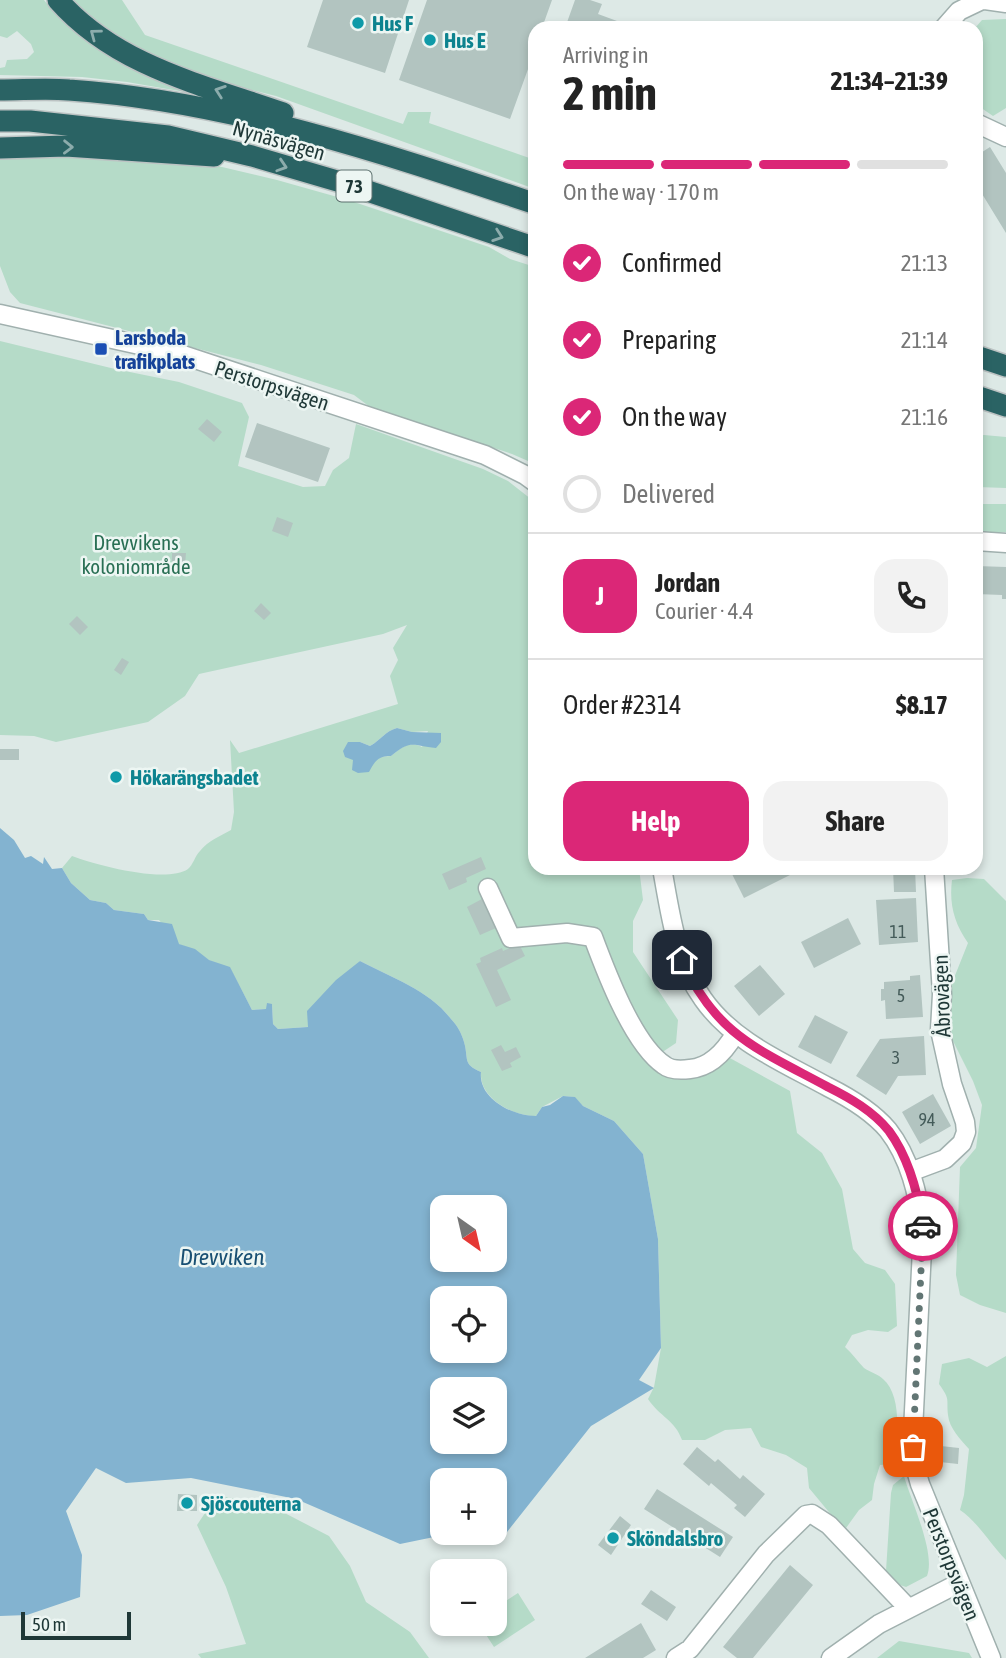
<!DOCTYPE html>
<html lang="en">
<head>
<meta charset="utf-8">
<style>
  :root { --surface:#fff; --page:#f2f2f2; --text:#222; --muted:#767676; --line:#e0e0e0; --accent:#db2777 }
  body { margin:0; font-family:"Asap Condensed",sans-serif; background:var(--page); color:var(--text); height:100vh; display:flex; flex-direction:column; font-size:26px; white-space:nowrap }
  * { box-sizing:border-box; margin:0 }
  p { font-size:23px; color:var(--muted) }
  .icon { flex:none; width:38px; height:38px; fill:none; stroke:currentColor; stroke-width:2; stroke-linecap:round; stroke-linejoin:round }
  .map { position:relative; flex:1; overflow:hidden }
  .drawer { position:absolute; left:528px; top:21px; width:455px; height:854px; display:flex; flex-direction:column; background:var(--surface); border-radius:21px; box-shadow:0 4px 10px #0003 }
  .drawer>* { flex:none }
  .needle { width:46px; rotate:146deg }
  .controls { position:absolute; left:430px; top:1195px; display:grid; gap:14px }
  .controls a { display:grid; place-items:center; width:77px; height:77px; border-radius:14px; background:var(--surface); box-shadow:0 4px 10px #0003; font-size:35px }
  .scale { position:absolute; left:21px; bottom:18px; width:110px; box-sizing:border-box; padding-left:7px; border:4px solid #1f3837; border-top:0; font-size:19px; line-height:24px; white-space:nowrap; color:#1f3837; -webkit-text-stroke:5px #edf6f3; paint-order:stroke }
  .pin { position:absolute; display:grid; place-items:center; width:60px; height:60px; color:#fff; margin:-30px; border-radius:14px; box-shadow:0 4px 10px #0006 }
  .courier { position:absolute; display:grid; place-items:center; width:70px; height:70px; margin:-35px; border:5px solid #db2777; border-radius:50%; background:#fff; color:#222; box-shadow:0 2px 9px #0007 }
  .summary em { font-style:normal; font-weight:700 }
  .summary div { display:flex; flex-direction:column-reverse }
  .summary { display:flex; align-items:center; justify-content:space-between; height:119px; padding:0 35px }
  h1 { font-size:46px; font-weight:700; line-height:52px }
  .bar { display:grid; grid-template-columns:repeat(4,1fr); gap:10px 7px; align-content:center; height:84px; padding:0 35px }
  .bar i { height:9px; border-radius:5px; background:var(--line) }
  .bar .on { background:var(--accent) }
  .bar p { grid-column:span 4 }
  .line { display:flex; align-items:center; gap:18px; padding:0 35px; border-top:2px solid var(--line) }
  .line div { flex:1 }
  .round { display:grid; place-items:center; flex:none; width:74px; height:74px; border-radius:21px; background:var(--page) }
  ol { padding:0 35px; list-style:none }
  li { display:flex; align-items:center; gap:21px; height:77px }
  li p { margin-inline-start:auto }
  li .icon { padding:7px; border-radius:50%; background:var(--accent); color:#fff; stroke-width:4 }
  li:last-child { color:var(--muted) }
  li i { width:38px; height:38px; border:4px solid var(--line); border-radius:50% }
  .button { display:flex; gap:14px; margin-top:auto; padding:14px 35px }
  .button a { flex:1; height:80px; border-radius:21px; background:var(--accent); color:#fff; font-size:28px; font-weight:700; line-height:80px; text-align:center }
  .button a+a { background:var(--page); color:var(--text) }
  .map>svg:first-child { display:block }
  .green { fill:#b5dbc8; fill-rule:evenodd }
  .water { fill:#83b3d0; fill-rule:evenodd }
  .building { fill:#b2c4c0 }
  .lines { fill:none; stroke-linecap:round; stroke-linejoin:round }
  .minor-casing { stroke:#a0b0ae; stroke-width:21 }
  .highway-casing { stroke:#bcc3c3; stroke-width:24 }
  .minor { stroke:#fff; stroke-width:18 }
  .highway { stroke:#2a6364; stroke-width:21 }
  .oneway { stroke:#8cacac }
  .done { stroke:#627674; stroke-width:7; stroke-dasharray:0 12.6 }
  .route { stroke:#db2777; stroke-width:9 }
  .culture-dot { fill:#0f9aa8; stroke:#edf6f3; stroke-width:2.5 }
  .transit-dot { fill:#1a4fb4; stroke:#edf6f3; stroke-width:2.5 }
  .labels { text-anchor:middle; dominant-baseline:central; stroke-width:5; stroke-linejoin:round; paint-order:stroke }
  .number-label { font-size:18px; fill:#445b59 }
  .shield { fill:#edf6f3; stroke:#5d716f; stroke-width:2 }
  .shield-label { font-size:19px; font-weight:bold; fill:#1f3837 }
  .culture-label { font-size:21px; font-weight:bold; fill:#0d838f; stroke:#edf6f3; text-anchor:start }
  .street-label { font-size:21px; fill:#1f3837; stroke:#edf6f3 }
  .transit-label { font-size:21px; font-weight:bold; fill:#164399; stroke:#edf6f3; text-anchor:start }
  .park-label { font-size:21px; fill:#296f54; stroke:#edf6f3 }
  .water-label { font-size:23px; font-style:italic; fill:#195073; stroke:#edf6f3 }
</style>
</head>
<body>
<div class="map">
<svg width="1006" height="1658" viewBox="0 0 1006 1658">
  <rect width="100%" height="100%" fill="#dde9e6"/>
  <path class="green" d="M0 0H44C84 54 148 74 208 96L127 82 82 77 0 75V68L5 67 7 60 27 59 34 52 31 44 17 31 7 38 0 36Z
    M67 0H122L145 35 403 124 408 112H431L429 123 535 160V189L276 96 219 82 112 40Z
    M1006 19V108L993 116 977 105 975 28 982 20Z
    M41 152 205 163 277 180 348 200 489 247 510 259 535 267V464L512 454 370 407 354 395 261 365 20 303 10 292 0 266V153Z
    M0 341 115 369 179 382 242 403 249 417 238 466 303 487 325 486 333 470 349 458 356 424 483 469 508 481 536 503V868H639L643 900 633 921V952L678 1020 676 1043 664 1051 646 1052C653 1060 662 1072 671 1077 690 1087 713 1068 728 1057L790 1091 797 1133 822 1153 842 1189 853 1249 865 1263 885 1270 895 1284 897 1326 888 1332 868 1330 852 1335 845 1347C852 1353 858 1362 864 1368 870 1372 878 1374 883 1379 903 1396 898 1442 892 1464L880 1465 874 1484 872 1500 859 1510 846 1528 833 1517 809 1488 807 1468 786 1455 761 1447 751 1428 725 1430 705 1440H682C675 1420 660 1417 648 1399L654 1387 661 1348 658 1239 643 1154 614 1121 583 1106 574 1097 563 1096 542 1107 536 1116C512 1116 479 1098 481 1072 462 1064 469 1059 464 1042 462 1034 457 1025 451 1019 429 990 392 978 360 961L308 1027 278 1029 273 1024 272 1004 267 1009 252 1010 230 968 208 960 195 950 178 944 159 920H148L144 914 114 910 106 903 90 900 71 883 62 868 72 856C96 865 166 884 188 869 193 865 195 856 200 851 208 841 220 836 231 830L234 812 230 740 239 753 398 704 390 676 398 660 393 648 407 625 383 634 199 674 185 696 148 722 56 742 34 736 0 735ZM397 728 412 732 428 731 422 747C409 740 401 748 391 756 379 756 366 762 353 764L360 742 370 746C381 740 385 731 397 728Z
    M984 435 1006 437V488L977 487V436Z
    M976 504H1006V532L977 534Z
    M967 878 984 879 1006 901V1313L980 1305 960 1295 956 1275 960 1167 976 1148 982 1105 973 1081 952 1039 948 993 968 943C954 923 949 904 952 880Z
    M1006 1356V1560C990 1544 979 1523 960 1510L964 1495 969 1449C961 1440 949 1428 948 1415 946 1398 951 1401 939 1384L942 1364 969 1358 987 1367Z
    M904 1476C911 1501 936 1553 927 1576L906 1587 900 1585 886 1571 891 1493 893 1485Z
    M217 1495 273 1507 329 1536 350 1566 366 1602 410 1632 429 1658H201L198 1654 246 1644 226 1587 197 1525Z
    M518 1593 535 1620 494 1647 479 1624H495V1608Z
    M899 1641 969 1653 972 1658H877Z"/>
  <path class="water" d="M397 728 412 732 441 733V742L436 748C412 746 412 739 391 756 378 756 375 761 369 772L358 773 352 770 353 760 345 757 343 751 348 742H360L370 746C381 740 385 731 397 728Z
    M0 828 14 840 25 858 31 856 43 864 44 857 52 869 62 868 71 883 90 900 106 903 114 910 144 914 148 920 172 924 179 944 195 949 209 960 230 967 252 1010 266 1009 267 1003 272 1004 273 1024 278 1029 308 1027 307 1011 336 980 360 961C392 978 429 990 451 1019 457 1025 462 1034 464 1042 469 1059 462 1064 481 1072 478 1098 512 1116 536 1116L542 1107 550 1105 563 1096 575 1097 583 1106 614 1121 643 1154 658 1239 661 1348 639 1380 654 1388 591 1426 503 1537H434L400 1544 296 1499 191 1478 126 1483 96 1468 66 1511 82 1555 80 1597 27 1615 0 1616ZM443 1208H495V1260H443ZM443 1298H495V1351H443ZM443 1390H495V1442H443ZM443 1480H495V1533H443Z"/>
  <path class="building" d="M323 0H409L385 73 307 47Z
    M427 0H552L542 28H536V47L510 119 399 80Z
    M575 0H590L602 4 598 14 636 28H565Z
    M990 147 1006 173V233L976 184V156Z
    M207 419 222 432 214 442 198 429Z
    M257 423 330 448 318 482 245 457Z
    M277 517 293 523 288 537 272 531Z
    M172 553H186L185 565 172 564Z
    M976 566 1006 567V599H1002V595L976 594Z
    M261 603 271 613 264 620 254 611Z
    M77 616 88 627 80 635 69 624Z
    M122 658 129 662 121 675 114 670Z
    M0 749H19V760H0Z
    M481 857 486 869 466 878 467 882 449 890 442 874Z
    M739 868H789L792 874 744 898 731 872Z
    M893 868H915L916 892H894Z
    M916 898 918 942 879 945 876 900Z
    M482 899 496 928 480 935 467 907Z
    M848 918 861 944 814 968 801 942Z
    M519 944 525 956 497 970 511 1000 496 1007 476 964 481 962 480 958 502 948 503 951Z
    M760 965 785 994 759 1016 734 986Z
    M920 975 923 1017 886 1019 885 1000 881 1001V989H884V982L910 980V976Z
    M815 1015 848 1032 831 1064 798 1047Z
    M924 1036 926 1075 898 1076 886 1095 856 1076 880 1039Z
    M501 1045 505 1052 516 1047 521 1057 510 1063 512 1067 502 1071 491 1050Z
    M933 1094 951 1126 920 1144 902 1112Z
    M941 1446 959 1448 958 1464 940 1462Z
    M697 1447 715 1462 718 1459 740 1479 743 1475 765 1494 745 1517 734 1508 737 1505 711 1483 709 1486 683 1464Z
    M657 1489 733 1537 720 1557 644 1509Z
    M178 1494 197 1495V1511H177Z
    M620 1516 631 1525 611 1555 598 1545Z
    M790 1565 813 1585 753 1658H737L723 1647Z
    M651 1590 676 1607 667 1621 641 1604Z
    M641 1623 656 1650 643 1658H585Z"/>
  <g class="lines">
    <defs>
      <path id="minor" d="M985 0 1006 3
        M944 28 959 11 982 0
        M976 123 1006 137
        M0 314 180 354 485 455 525 475 536 483
        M976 541 1006 543
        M662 868C670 912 676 962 703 999 733 1042 783 1062 828 1087 850 1098 872 1111 888 1130 910 1158 918 1195 923 1229L913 1431 914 1463 920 1484 991 1658
        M488 888 511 938 567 933 593 937C606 972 633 1044 664 1065 670 1070 682 1070 690 1069 711 1067 725 1051 735 1034
        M910 1172 945 1159 962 1143 966 1132 965 1122 952 1084 940 1030 942 994 934 868
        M676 1658 690 1649 766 1554 806 1515 812 1514 829 1525 908 1608
        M831 1658 879 1624 959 1583"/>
      <path id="highway" d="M58 0C116 66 203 85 283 113
        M0 90C23 90 47 88 69 90 230 101 384 153 536 204
        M0 121H30L168 136 252 156 344 183 536 248
        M0 148 66 146 214 156
        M976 356 1006 366
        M976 396 1006 406"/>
    </defs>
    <use href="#minor" class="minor-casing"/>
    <use href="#highway" class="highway-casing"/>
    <use href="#minor" class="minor"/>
    <use href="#highway" class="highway"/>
  </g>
  <defs><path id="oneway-chevron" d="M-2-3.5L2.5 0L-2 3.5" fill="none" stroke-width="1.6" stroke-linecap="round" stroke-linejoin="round" transform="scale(1.75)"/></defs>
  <g class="oneway">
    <use href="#oneway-chevron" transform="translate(95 34) rotate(-143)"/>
    <use href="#oneway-chevron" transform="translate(220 91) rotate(-161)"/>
    <use href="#oneway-chevron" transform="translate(68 147) rotate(1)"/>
    <use href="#oneway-chevron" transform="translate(282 166) rotate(18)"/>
    <use href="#oneway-chevron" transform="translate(498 236) rotate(19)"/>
  </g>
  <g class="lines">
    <path class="done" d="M913 1447 923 1226"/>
    <path class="route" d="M682 960C716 1036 760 1050 828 1087 850 1098 873 1111 889 1131 909 1158 918 1193 923 1226"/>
  </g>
  <g class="culture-dot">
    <circle cx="358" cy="23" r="7"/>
    <circle cx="430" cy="40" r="7"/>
    <circle cx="116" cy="777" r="7"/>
    <circle cx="187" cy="1503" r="7"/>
    <circle cx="613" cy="1538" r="7"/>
  </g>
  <rect class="transit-dot" x="94" y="342" width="14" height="14" rx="3.5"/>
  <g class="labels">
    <g class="number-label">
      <text x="898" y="931">11</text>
      <text x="901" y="995">5</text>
      <text x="896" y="1057">3</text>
      <text x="927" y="1119">94</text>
    </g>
    <rect class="shield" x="336.5" y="170.5" width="35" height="31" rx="5"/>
    <g class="shield-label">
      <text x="354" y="186">73</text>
    </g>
    <g class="culture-label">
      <text x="372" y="23">Hus F</text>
      <text x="444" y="40">Hus E</text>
      <text x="130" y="777">Hökarängsbadet</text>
      <text x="201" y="1503">Sjöscouterna</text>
      <text x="627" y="1538">Sköndalsbro</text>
    </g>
    <g class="street-label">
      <text transform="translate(279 140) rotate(16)">Nynäsvägen</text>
      <text transform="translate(272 385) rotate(18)">Perstorpsvägen</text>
      <text transform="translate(941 996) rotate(-92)">Åbrovägen</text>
      <text transform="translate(952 1564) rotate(68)">Perstorpsvägen</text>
    </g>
    <g class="transit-label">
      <text x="115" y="337">Larsboda<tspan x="115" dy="24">trafikplats</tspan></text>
    </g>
    <g class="park-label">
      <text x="136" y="542">Drevvikens<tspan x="136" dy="24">koloniområde</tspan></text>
    </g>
    <g class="water-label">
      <text x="222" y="1257">Drevviken</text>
    </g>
  </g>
</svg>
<div class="controls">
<a><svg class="needle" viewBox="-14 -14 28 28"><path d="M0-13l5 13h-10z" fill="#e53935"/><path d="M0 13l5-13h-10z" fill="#767676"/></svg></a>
<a><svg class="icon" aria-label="locate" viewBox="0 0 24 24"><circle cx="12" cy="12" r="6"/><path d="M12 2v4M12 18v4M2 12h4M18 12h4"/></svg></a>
<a><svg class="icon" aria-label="layers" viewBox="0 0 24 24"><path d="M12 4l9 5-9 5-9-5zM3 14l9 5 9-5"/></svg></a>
<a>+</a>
<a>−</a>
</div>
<div class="scale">50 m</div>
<div class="pin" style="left:913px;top:1447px;background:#ea580c"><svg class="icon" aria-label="bag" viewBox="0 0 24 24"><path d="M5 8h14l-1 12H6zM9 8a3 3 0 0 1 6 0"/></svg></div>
<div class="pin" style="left:682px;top:960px;background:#1f2937"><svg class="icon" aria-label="home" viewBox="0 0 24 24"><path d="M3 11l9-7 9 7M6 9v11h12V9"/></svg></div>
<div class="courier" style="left:923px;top:1226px"><svg class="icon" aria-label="car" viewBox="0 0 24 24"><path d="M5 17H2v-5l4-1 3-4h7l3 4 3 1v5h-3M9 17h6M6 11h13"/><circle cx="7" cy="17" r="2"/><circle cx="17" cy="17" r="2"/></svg></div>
<section class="drawer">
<div class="summary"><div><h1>2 min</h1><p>Arriving in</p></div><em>21:34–21:39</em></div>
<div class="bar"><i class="on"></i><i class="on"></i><i class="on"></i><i></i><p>On the way · 170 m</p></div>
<ol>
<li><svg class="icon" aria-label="check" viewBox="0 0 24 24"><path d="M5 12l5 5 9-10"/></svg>Confirmed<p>21:13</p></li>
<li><svg class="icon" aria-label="check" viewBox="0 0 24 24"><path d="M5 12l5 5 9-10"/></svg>Preparing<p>21:14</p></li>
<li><svg class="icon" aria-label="check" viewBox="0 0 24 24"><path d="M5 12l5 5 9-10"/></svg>On the way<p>21:16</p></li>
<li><i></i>Delivered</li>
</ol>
<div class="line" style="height:126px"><b class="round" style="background:var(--accent);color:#fff">J</b><div><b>Jordan</b><p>Courier · 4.4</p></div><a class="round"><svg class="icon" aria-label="phone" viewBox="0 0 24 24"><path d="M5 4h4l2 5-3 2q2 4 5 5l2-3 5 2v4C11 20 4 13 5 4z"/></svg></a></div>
<div class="line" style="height:91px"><div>Order #2314</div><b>$8.17</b></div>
<div class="button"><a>Help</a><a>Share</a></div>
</section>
</div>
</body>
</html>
